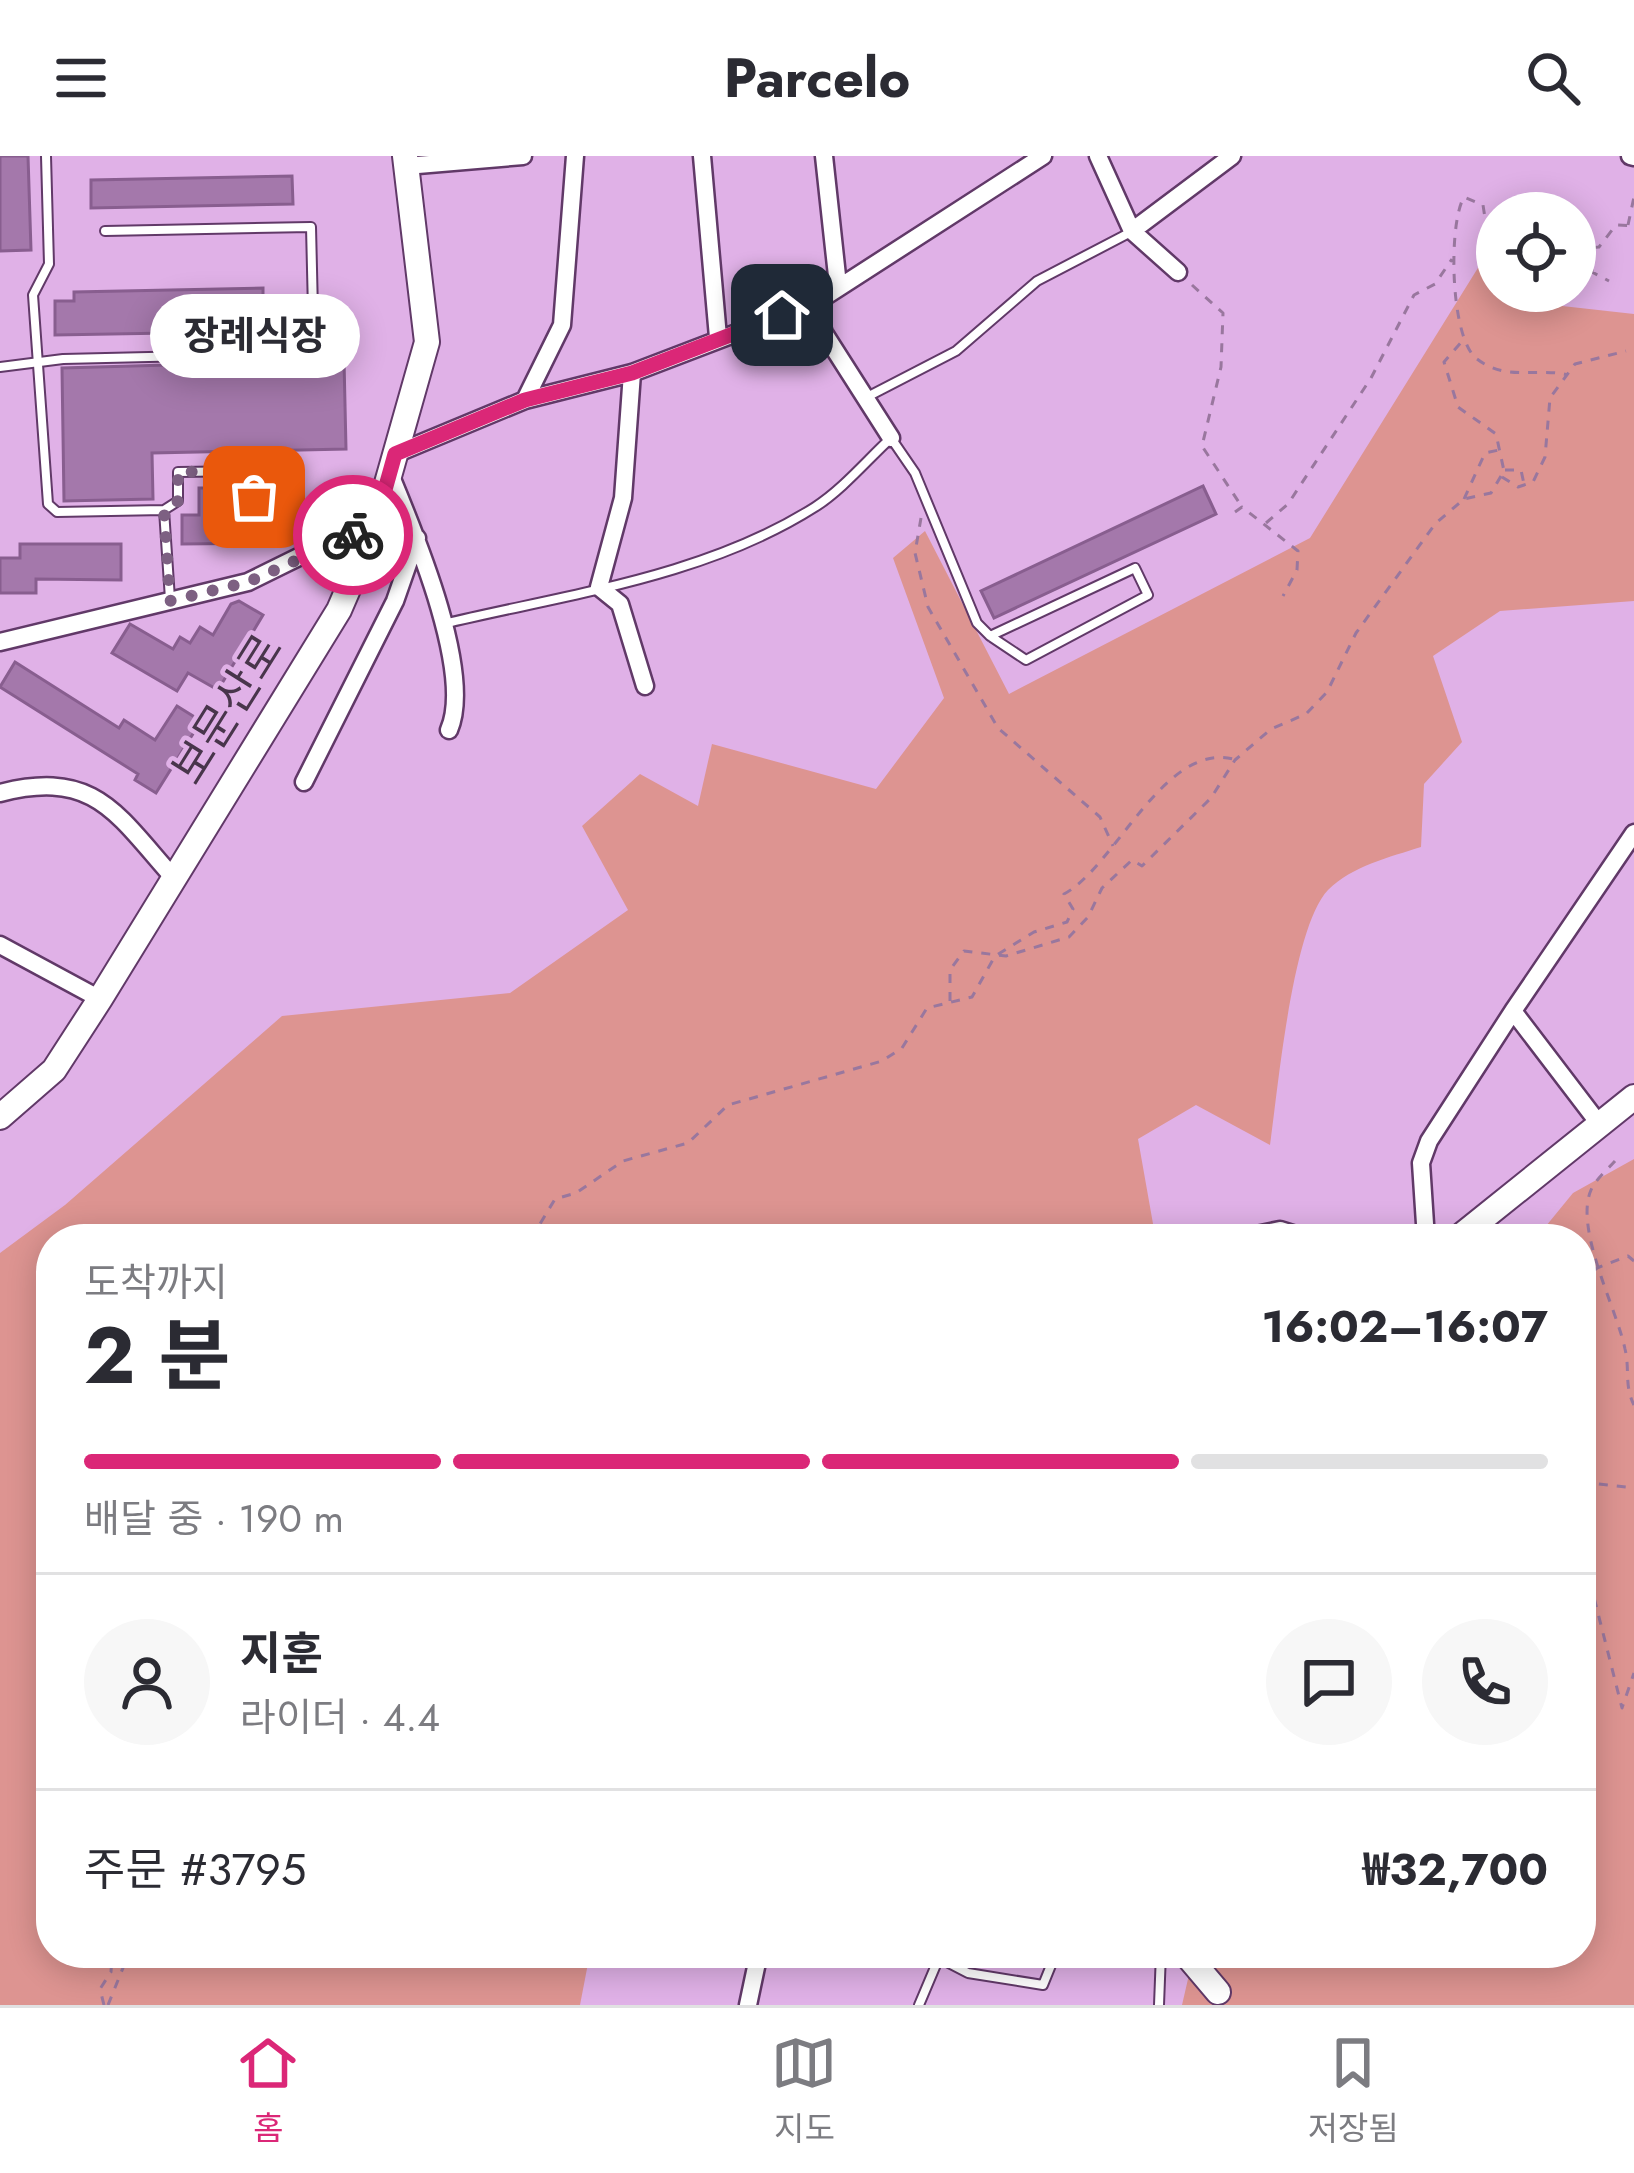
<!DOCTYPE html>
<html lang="ko">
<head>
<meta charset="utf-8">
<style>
  :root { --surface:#fff; --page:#f7f7f7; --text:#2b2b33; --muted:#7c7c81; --line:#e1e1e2; --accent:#db2777 }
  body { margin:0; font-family:Jost,"Noto Sans KR",sans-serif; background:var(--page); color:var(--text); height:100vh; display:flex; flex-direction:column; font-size:45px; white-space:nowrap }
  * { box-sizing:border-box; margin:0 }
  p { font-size:39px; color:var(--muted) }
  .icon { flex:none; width:66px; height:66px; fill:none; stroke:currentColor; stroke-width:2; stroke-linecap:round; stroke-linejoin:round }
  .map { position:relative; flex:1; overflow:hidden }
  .side { position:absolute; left:36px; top:1068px; width:1560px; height:744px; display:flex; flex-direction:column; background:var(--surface); border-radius:48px; box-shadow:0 6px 30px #0003 }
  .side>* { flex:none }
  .tools { position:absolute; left:1476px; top:36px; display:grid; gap:24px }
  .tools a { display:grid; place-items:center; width:120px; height:120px; border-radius:50%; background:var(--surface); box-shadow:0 6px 30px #0003; font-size:60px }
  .pin { position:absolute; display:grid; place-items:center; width:102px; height:102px; color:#fff; margin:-51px; border-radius:24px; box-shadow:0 6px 18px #0006 }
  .courier { position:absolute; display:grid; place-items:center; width:120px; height:120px; margin:-60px; border:9px solid #db2777; border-radius:50%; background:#fff; color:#222; box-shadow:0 3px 15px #0007 }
  .bubble { position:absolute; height:84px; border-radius:42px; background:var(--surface); box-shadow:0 6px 30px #0003; font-size:39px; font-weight:700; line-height:84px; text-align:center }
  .overview em { font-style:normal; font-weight:700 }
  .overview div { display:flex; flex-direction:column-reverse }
  .overview { display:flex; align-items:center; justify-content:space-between; height:204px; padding:0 48px }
  h1 { font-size:78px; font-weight:700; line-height:90px }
  .bar { display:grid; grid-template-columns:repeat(4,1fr); gap:18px 12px; align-content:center; height:144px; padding:0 48px }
  .bar i { height:15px; border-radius:9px; background:var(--line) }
  .bar .on { background:var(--accent) }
  .bar p { grid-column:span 4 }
  .line { display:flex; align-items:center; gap:30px; padding:0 48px; border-top:3px solid var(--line) }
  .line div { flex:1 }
  .round { display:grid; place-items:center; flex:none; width:126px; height:126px; border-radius:63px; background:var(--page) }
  header { display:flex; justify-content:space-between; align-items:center; height:156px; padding:0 48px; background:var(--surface); font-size:54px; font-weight:700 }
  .tabs { display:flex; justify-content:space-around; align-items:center; height:168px; border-top:3px solid var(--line); background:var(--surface); font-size:33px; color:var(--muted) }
  .tabs a { display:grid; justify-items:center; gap:6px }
  .tabs .on { color:var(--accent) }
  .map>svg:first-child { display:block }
  .green { fill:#dd9491 }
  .building { fill:#a478ab; stroke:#885e8f; stroke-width:3 }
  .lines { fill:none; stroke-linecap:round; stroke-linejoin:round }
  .service-casing { stroke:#613968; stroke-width:12 }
  .minor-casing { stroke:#613968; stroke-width:21 }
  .secondary-casing { stroke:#613968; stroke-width:28 }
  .path { stroke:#99779e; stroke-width:3; stroke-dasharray:9 9; stroke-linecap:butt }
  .service { stroke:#fff; stroke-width:8 }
  .minor { stroke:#fff; stroke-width:16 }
  .secondary { stroke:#fff; stroke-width:24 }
  .done { stroke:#7d6082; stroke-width:12; stroke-dasharray:0 21.6 }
  .route { stroke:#db2777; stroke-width:15 }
  .labels { text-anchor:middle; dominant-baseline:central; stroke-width:9; stroke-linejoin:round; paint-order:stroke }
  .street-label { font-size:45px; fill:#48354b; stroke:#e0b1e7 }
</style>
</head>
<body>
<header><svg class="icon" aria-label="menu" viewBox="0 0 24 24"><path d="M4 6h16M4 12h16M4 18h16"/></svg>Parcelo<svg class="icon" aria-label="search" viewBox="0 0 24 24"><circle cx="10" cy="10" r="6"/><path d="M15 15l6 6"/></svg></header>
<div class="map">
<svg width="1634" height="1849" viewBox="0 0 1634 1849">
  <rect width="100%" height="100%" fill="#e0b1e7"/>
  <path class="green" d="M1481 107 1497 124V135H1508L1518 145 1634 158V445L1500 455 1433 500 1462 586 1424 628 1421 691C1390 701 1352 710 1328 734 1292 772 1278 933 1270 989L1196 949 1138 983 1155 1079 1151 1083H51V1797H590L580 1849H0V1097L65 1049 282 860 510 837 628 754 582 670 640 618 698 650 712 588 876 633 944 542 893 402 925 375 1009 538 1310 382Z
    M1634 1003V1849H1182L1194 1797H1581V1083L1537 1081 1573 1037Z"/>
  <path class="building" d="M0 0H28L31 94 0 95Z
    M292 20 293 48 91 52V24Z
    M263 132V140H283L284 175 55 179V145H74V136Z
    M344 204 346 293 152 297 153 343 64 345 62 212Z
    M1203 330 1216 358 994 462 981 435Z
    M199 332H215V358H255L281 341V387L182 388V359H199Z
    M20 388H121V424L36 423V437H0V402H20Z
    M239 445 263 459 218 534 188 517 177 535 112 497 130 468 173 493 180 481 190 487 200 471 213 479 231 448Z
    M15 506 119 572 124 564 155 584 177 550 201 565 156 637 135 624 138 618 0 531Z"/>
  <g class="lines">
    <defs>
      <path id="service" d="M46 0 49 108 33 139 48 348 57 356 164 354 170 443
        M0 211 63 203 314 197 311 71 105 75
        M867 241 956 195 1037 125 1131 76
        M164 354 178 345V316L252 315 254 341
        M443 468C568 438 705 421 815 351 843 333 867 304 891 282L915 317 977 467 990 480 1135 412 1148 439 1026 504 990 480
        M939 1802 968 1817 1043 1829 1056 1797
        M919 1849 941 1797
        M1159 1849 1161 1797"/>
      <path id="minor" d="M702 0 718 181
        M824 0 838 129
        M1098 0 1132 75 1178 116
        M1630 0 1634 1
        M406 10 523 0
        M1132 75 1232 0
        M815 147 824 177 891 282
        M632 217 623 342 599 431 620 448 645 530
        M525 244 562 169 575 0
        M395 298 525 244 632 217 815 147 1043 0
        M390 318C414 376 474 517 449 574
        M0 486 248 426 323 389 374 373
        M304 626 395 445 417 382
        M0 637C94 613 116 657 172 720
        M0 789 100 843
        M1600 969 1513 855 1634 677
        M1237 1083 1280 1074 1309 1083
        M1426 1083 1421 1007 1429 985 1513 855
        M748 1849 759 1797"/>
      <path id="secondary" d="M0 961 54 914 100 843 339 454 374 373 427 186 405 0
        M1457 1083 1634 941
        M1185 1797 1218 1836"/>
    </defs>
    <use href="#service" class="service-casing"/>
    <use href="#minor" class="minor-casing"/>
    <use href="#secondary" class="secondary-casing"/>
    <path class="path" d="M1628 69 1634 41
      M1497 90 1488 81 1483 49 1464 41C1448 68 1450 183 1477 203 1507 226 1537 211 1568 219
      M1575 93 1599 91 1616 69 1634 70
      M1592 95V116L1609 125
      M1192 129 1223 157 1221 211 1202 290 1242 351
      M1505 314H1521L1524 328
      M1502 321 1518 331 1533 326 1545 301 1550 242 1575 208 1626 195
      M1464 343 1485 297 1499 294
      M1235 356 1242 351 1298 395 1297 414 1283 440
      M921 362 915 397 928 451 998 572 1100 661 1113 690
      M1266 367 1288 348 1371 222 1414 139 1435 128 1452 103
      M950 845V814L964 795 1006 800 1069 781 1088 761 1102 732 1132 704 1142 710 1211 642 1235 604 1271 573 1306 558 1327 536 1356 477 1435 368 1464 343 1491 337 1504 315 1496 278 1458 251 1444 206 1464 183
      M1615 1005C1607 1014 1596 1023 1591 1034 1574 1073 1617 1153 1625 1193 1630 1213 1624 1230 1634 1249
      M531 1083 555 1043 576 1037 623 1005 688 987 728 949 882 905 902 892 927 852 972 841 995 800 1034 776 1067 766 1073 753 1064 738C1115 711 1164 586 1233 603
      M1581 1126 1597 1112 1628 1100 1634 1105
      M1581 1326 1634 1332
      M1581 1390 1622 1552 1634 1517
      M104 1849 100 1833 111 1816 112 1797
      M108 1849 129 1797"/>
    <use href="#service" class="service"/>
    <use href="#minor" class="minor"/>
    <use href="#secondary" class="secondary"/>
  </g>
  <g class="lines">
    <path class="done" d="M254 341 252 315 178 316V345L164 354 170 445 248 426 353 379"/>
    <path class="route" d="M353 379 374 373 395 298 525 244 632 217 782 159"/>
  </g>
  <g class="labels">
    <g class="street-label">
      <text transform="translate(227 553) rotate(-58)">보문산로</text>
    </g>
  </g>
</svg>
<div class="tools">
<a><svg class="icon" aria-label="locate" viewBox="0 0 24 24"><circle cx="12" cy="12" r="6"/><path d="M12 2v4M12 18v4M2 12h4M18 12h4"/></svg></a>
</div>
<div class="pin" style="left:254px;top:341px;background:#ea580c"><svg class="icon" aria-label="bag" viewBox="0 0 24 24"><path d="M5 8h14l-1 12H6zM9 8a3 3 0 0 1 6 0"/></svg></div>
<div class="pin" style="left:782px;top:159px;background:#1f2937"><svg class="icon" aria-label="home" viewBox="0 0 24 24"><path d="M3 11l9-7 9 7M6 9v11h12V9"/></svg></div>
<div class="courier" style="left:353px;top:379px"><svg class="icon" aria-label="bike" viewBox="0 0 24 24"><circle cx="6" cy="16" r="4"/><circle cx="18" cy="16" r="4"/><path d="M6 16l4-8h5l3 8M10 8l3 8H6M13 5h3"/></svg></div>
<div class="bubble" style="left:150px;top:138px;width:210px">장례식장</div>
<section class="side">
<div class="overview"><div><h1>2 분</h1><p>도착까지</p></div><em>16:02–16:07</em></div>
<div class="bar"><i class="on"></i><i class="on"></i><i class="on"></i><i></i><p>배달 중 · 190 m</p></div>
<div class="line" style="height:216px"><a class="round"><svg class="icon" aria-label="person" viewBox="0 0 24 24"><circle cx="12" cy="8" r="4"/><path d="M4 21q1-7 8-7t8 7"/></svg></a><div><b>지훈</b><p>라이더 · 4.4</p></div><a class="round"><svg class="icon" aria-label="chat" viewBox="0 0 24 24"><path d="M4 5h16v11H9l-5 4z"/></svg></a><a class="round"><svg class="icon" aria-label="phone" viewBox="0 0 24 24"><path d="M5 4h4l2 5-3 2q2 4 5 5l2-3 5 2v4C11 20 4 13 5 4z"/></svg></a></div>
<div class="line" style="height:156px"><div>주문 #3795</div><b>₩32,700</b></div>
</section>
</div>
<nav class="tabs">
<a class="on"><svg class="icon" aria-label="home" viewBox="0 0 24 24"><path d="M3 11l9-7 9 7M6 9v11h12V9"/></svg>홈</a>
<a><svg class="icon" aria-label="map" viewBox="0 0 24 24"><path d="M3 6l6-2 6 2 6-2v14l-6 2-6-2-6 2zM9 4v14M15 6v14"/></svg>지도</a>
<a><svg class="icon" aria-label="saved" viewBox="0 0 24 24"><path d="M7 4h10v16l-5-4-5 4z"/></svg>저장됨</a>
</nav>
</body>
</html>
